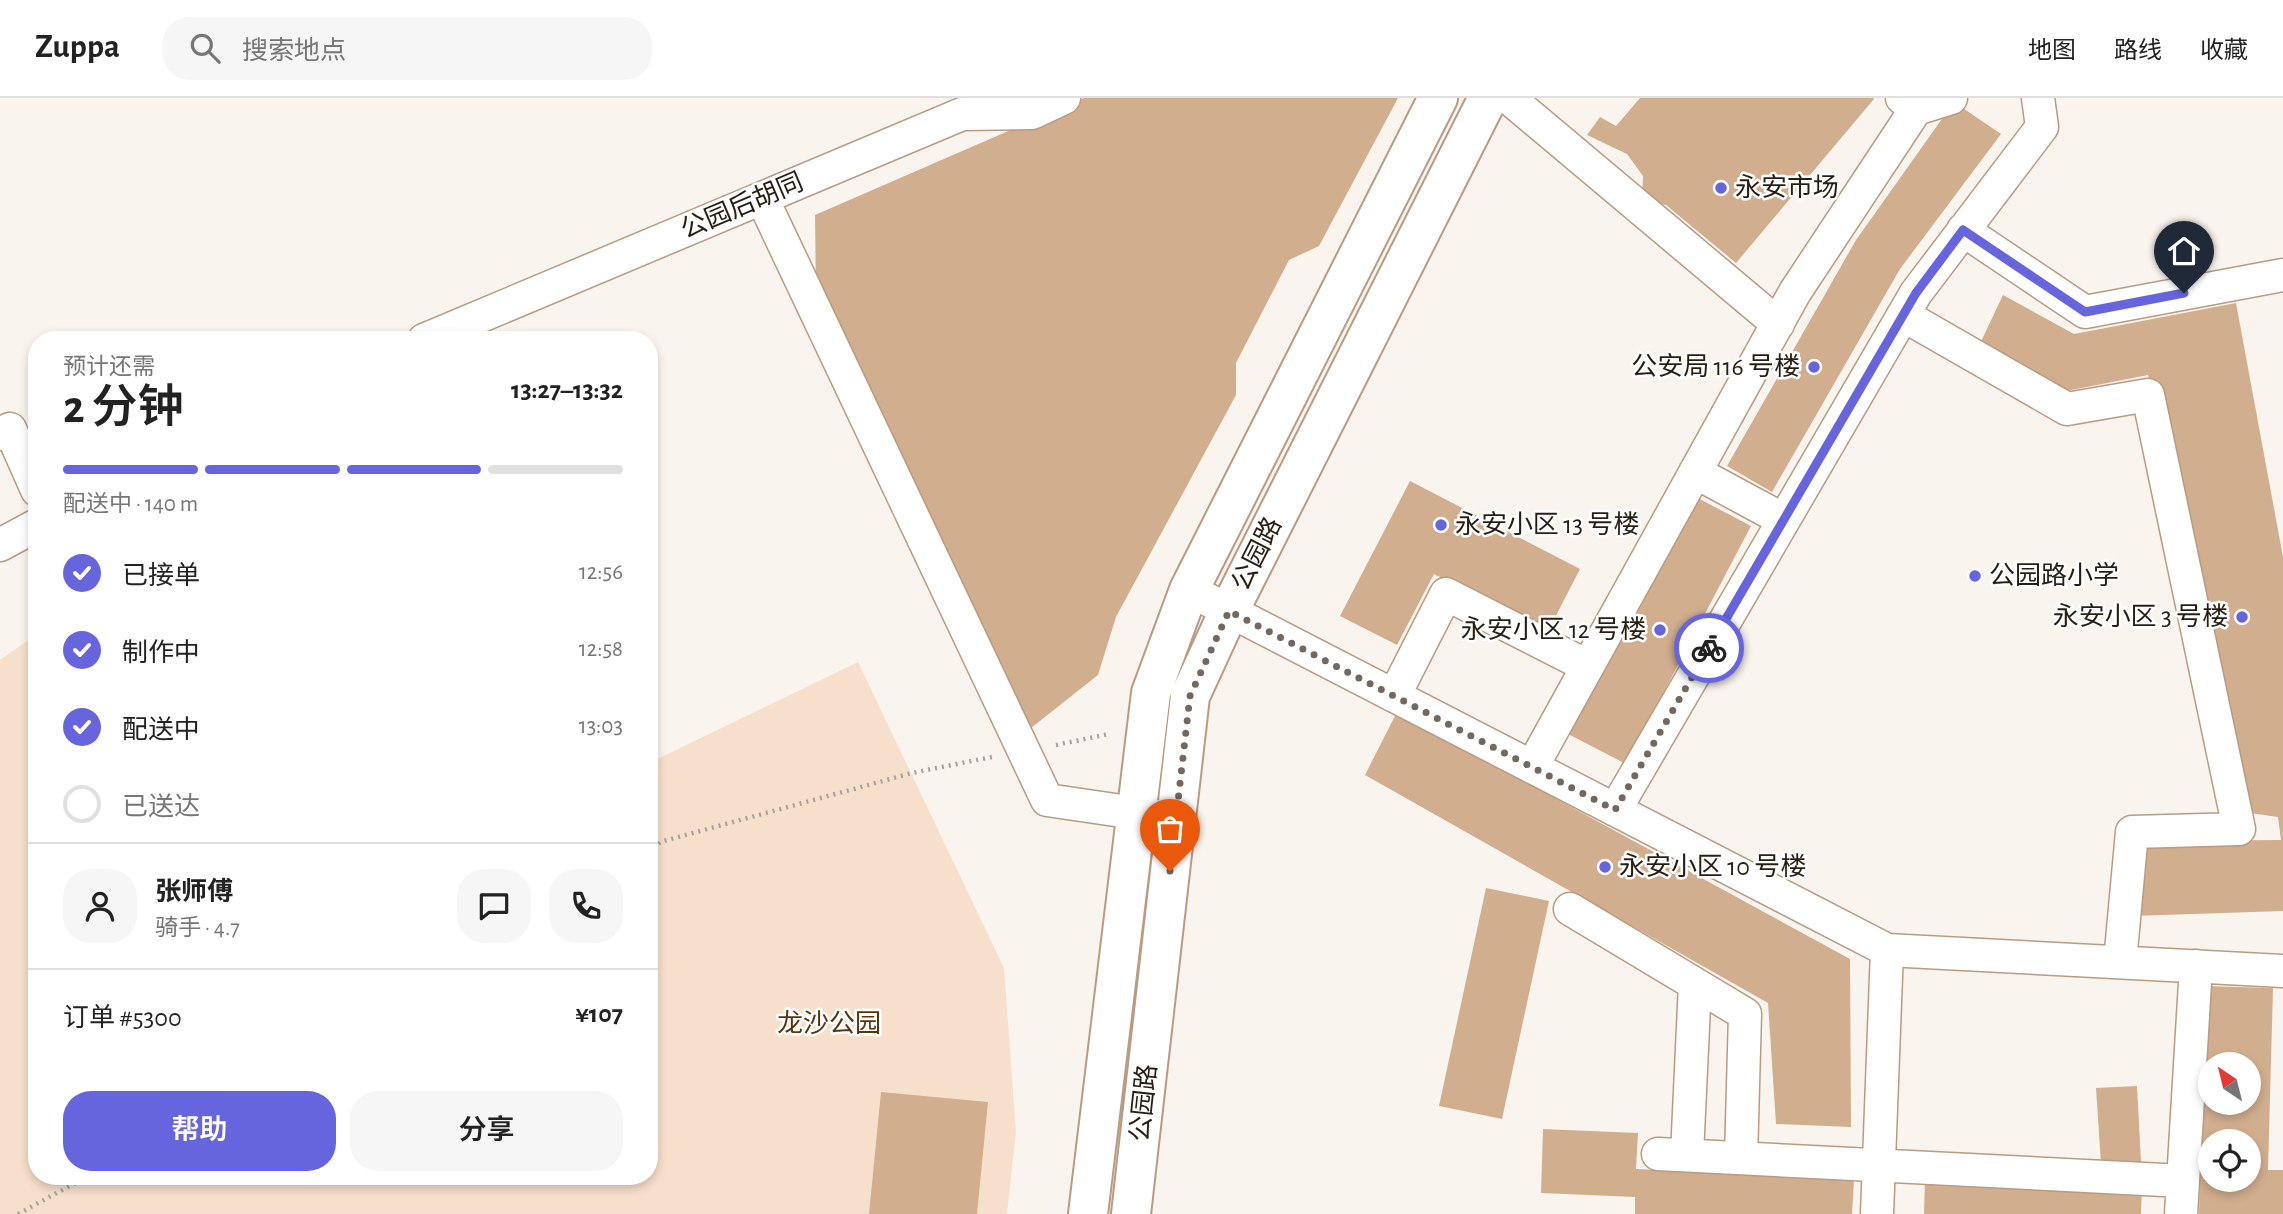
<!DOCTYPE html>
<html lang="zh">
<head>
<meta charset="utf-8">
<style>
  :root { --surface:#fff; --page:#f6f6f6; --text:#222; --muted:#767676; --line:#e0e0e0; --accent:#6765de }
  body { margin:0; font-family:"Alegreya Sans","Noto Sans SC",sans-serif; background:var(--page); color:var(--text); height:100vh; display:flex; flex-direction:column; font-size:26px; white-space:nowrap }
  * { box-sizing:border-box; margin:0 }
  p { font-size:23px; color:var(--muted) }
  .icon { flex:none; width:38px; height:38px; fill:none; stroke:currentColor; stroke-width:2; stroke-linecap:round; stroke-linejoin:round }
  .map { position:relative; flex:1; overflow:hidden }
  .details { position:absolute; left:28px; top:233px; width:630px; height:854px; display:flex; flex-direction:column; background:var(--surface); border-radius:28px; box-shadow:0 4px 10px #0003 }
  .details>* { flex:none }
  .needle { width:46px; rotate:325deg }
  .controls { position:absolute; left:2198px; top:954px; display:grid; gap:14px }
  .controls a { display:grid; place-items:center; width:63px; height:63px; border-radius:50%; background:var(--surface); box-shadow:0 4px 10px #0003; font-size:35px }
  .pin { position:absolute; display:grid; place-items:center; width:60px; height:60px; color:#fff; margin:-72px -30px; border-radius:50% 50% 50% 0; rotate:-45deg; box-shadow:0 0 7px #0007 }
  .pin .icon { rotate:45deg }
  .courier { position:absolute; display:grid; place-items:center; width:70px; height:70px; margin:-35px; border:5px solid #6765de; border-radius:50%; background:#fff; color:#222; box-shadow:0 2px 9px #0007 }
  .summary em { font-style:normal; font-weight:600 }
  .summary div { display:flex; flex-direction:column-reverse }
  .summary { display:flex; align-items:center; justify-content:space-between; height:119px; padding:0 35px }
  h1 { font-size:46px; font-weight:600; line-height:52px }
  .bar { display:grid; grid-template-columns:repeat(4,1fr); gap:10px 7px; align-content:center; height:84px; padding:0 35px }
  .bar i { height:9px; border-radius:5px; background:var(--line) }
  .bar .selected { background:var(--accent) }
  .bar p { grid-column:span 4 }
  .line { display:flex; align-items:center; gap:18px; padding:0 35px; border-top:2px solid var(--line) }
  .line div { flex:1 }
  .round { display:grid; place-items:center; flex:none; width:74px; height:74px; border-radius:28px; background:var(--page) }
  ol { padding:0 35px; list-style:none }
  li { display:flex; align-items:center; gap:21px; height:77px }
  li p { margin-inline-start:auto }
  li .icon { padding:7px; border-radius:50%; background:var(--accent); color:#fff; stroke-width:4 }
  li:last-child { color:var(--muted) }
  li i { width:38px; height:38px; border:4px solid var(--line); border-radius:50% }
  .button { display:flex; gap:14px; margin-top:auto; padding:14px 35px }
  .button a { flex:1; height:80px; border-radius:28px; background:var(--accent); color:#fff; font-size:28px; font-weight:600; line-height:80px; text-align:center }
  .button a+a { background:var(--page); color:var(--text) }
  header { display:flex; align-items:center; gap:42px; box-sizing:border-box; height:98px; padding:0 35px; background:var(--surface); border-bottom:2px solid var(--line) }
  header strong { font-size:33px }
  nav { display:flex; gap:38px; margin-inline-start:auto; font-size:24px }
  .search { width:490px; height:63px; background:var(--page); display:flex; align-items:center; gap:18px; box-sizing:border-box; padding:0 24px; border-radius:28px; color:var(--muted); font-size:26px }
  .map>svg:first-child { display:block }
  .green { fill:#f7e0cb }
  .building { fill:#d1ae8e; fill-rule:evenodd }
  .lines { fill:none; stroke-linecap:round; stroke-linejoin:round }
  .street-casing { stroke:#b89b82; stroke-width:35 }
  .secondary-casing { stroke:#b89b82; stroke-width:42 }
  .path { stroke:#a9a19a; stroke-width:4.5; stroke-dasharray:2 5; stroke-linecap:butt }
  .street { stroke:#fff; stroke-width:32 }
  .secondary { stroke:#fff; stroke-width:38 }
  .done { stroke:#726860; stroke-width:7; stroke-dasharray:0 12.6 }
  .route { stroke:#6765de; stroke-width:9 }
  .poi-dot { fill:#6765de; stroke:#fff; stroke-width:2.5 }
  .labels { text-anchor:middle; dominant-baseline:central; stroke-width:5; stroke-linejoin:round; paint-order:stroke }
  .poi-label { font-size:26px; fill:#281d13; stroke:#fff; text-anchor:start }
  .street-label { font-size:26px; fill:#281d13; stroke:#fff }
  .park-label { font-size:26px; fill:#57340e; stroke:#fff }
</style>
</head>
<body>
<header>
<strong>Zuppa</strong>
<div class="search"><svg class="icon" aria-label="search" viewBox="0 0 24 24"><circle cx="10" cy="10" r="6"/><path d="M15 15l6 6"/></svg>搜索地点</div>
<nav><a>地图</a><a>路线</a><a>收藏</a></nav>
</header>
<div class="map">
<svg width="2283" height="1116" viewBox="0 0 2283 1116">
  <rect width="100%" height="100%" fill="#faf4ee"/>
  <path class="green" d="M37 536V1078H649V665L858 564 1004 870 1016 1034 1007 1116H0V562Z"/>
  <path class="building" d="M1084 0H1398L1319 148 1289 162 1236 265V297L1116 519 1098 577 1031 630 1018 614 816 196 815 117Z
    M1640 0H1873L1874 1 1736 165 1666 107 1642 102 1643 78 1627 56 1587 37 1600 19 1616 28Z
    M1954 4 2001 36 1900 171 1772 394 1727 368 1856 142Z
    M2003 197 2074 236 2236 205 2283 459V813L2132 818 2139 743 2281 742 2278 719 2250 715 2224 579 2214 581 2148 277 2051 296 1976 254Z
    M1410 383 1580 471 1547 535 1434 476 1397 547 1340 518Z
    M1694 398 1751 428 1626 666 1568 636Z
    M1397 614 1850 861 1851 1029 1776 1026 1768 905 1365 677Z
    M1486 790 1549 803 1502 1021 1439 1008Z
    M2205 888 2273 890 2268 1072H2283V1116H2199ZM2210 966H2249V1004H2210ZM2210 1043H2249V1082H2210Z
    M2137 988 2141 1064 2101 1066 2096 990Z
    M881 994 988 1004 977 1116H869Z
    M1543 1031 1638 1035 1636 1071 1854 1081 1852 1116H1635V1099L1541 1095Z
    M1925 1079 2142 1088 2141 1116H1924Z"/>
  <g class="lines">
    <defs>
      <path id="street" d="M1509 0 1778 226
        M1916 11 1951 0
        M762 100 1047 702 1176 721
        M1963 132 2085 214 2283 177
        M1903 217 2067 311 2148 297 2239 731 2132 734 2120 864
        M424 242 962 16 1032 15 1064 0
        M0 336 10 331 37 392
        M1695 374 1784 422
        M0 447 37 427
        M1189 492 1887 852 1877 1116
        M1394 598 1446 496 1587 568
        M1532 669 1795 194 1916 11 1902 0
        M1615 712 1916 195 2042 29 2038 0
        M1570 811 1745 916 1741 1060
        M1887 852 2283 873
        M1658 1056 2183 1083 2181 1116
        M1687 1057 1695 886
        M2183 1083 2196 868"/>
      <path id="secondary" d="M1088 1116 1151 595 1189 492 1438 0
        M1131 1116 1190 598 1229 513 1488 0"/>
    </defs>
    <use href="#street" class="street-casing"/>
    <use href="#secondary" class="secondary-casing"/>
    <path class="path" d="M1056 647 1109 636
      M649 756 660 744 912 675 992 659
      M18 1116 88 1078"/>
    <use href="#street" class="street"/>
    <use href="#secondary" class="secondary"/>
  </g>
  <g class="lines">
    <path class="done" d="M1170 773 1190 598 1229 513 1615 712 1709 550"/>
    <path class="route" d="M1709 550 1916 195 1963 132 2085 214 2184 195"/>
  </g>
  <g class="poi-dot">
    <circle cx="1721" cy="90" r="7"/>
    <circle cx="1814" cy="269" r="7"/>
    <circle cx="1441" cy="427" r="7"/>
    <circle cx="1975" cy="478" r="7"/>
    <circle cx="2242" cy="519" r="7"/>
    <circle cx="1660" cy="532" r="7"/>
    <circle cx="1605" cy="769" r="7"/>
  </g>
  <g class="labels">
    <g class="poi-label">
      <text x="1735" y="90">永安市场</text>
      <text x="1800" y="269" text-anchor="end">公安局 116 号楼</text>
      <text x="1455" y="427">永安小区 13 号楼</text>
      <text x="1989" y="478">公园路小学</text>
      <text x="2228" y="519" text-anchor="end">永安小区 3 号楼</text>
      <text x="1646" y="532" text-anchor="end">永安小区 12 号楼</text>
      <text x="1619" y="769">永安小区 10 号楼</text>
    </g>
    <g class="street-label">
      <text transform="translate(742 108) rotate(-23)">公园后胡同</text>
      <text transform="translate(1257 456) rotate(-63)">公园路</text>
      <text transform="translate(1144 1005) rotate(-84)">公园路</text>
    </g>
    <g class="park-label">
      <text x="829" y="926">龙沙公园</text>
    </g>
  </g>
</svg>
<div class="controls">
<a><svg class="needle" viewBox="-14 -14 28 28"><path d="M0-13l5 13h-10z" fill="#e53935"/><path d="M0 13l5-13h-10z" fill="#767676"/></svg></a>
<a><svg class="icon" aria-label="locate" viewBox="0 0 24 24"><circle cx="12" cy="12" r="6"/><path d="M12 2v4M12 18v4M2 12h4M18 12h4"/></svg></a>
</div>
<div class="pin" style="left:1170px;top:773px;background:#ea580c"><svg class="icon" aria-label="bag" viewBox="0 0 24 24"><path d="M5 8h14l-1 12H6zM9 8a3 3 0 0 1 6 0"/></svg></div>
<div class="pin" style="left:2184px;top:195px;background:#1f2937"><svg class="icon" aria-label="home" viewBox="0 0 24 24"><path d="M3 11l9-7 9 7M6 9v11h12V9"/></svg></div>
<div class="courier" style="left:1709px;top:550px"><svg class="icon" aria-label="bike" viewBox="0 0 24 24"><circle cx="6" cy="16" r="4"/><circle cx="18" cy="16" r="4"/><path d="M6 16l4-8h5l3 8M10 8l3 8H6M13 5h3"/></svg></div>
<section class="details">
<div class="summary"><div><h1>2 分钟</h1><p>预计还需</p></div><em>13:27–13:32</em></div>
<div class="bar"><i class="selected"></i><i class="selected"></i><i class="selected"></i><i></i><p>配送中 · 140 m</p></div>
<ol>
<li><svg class="icon" aria-label="check" viewBox="0 0 24 24"><path d="M5 12l5 5 9-10"/></svg>已接单<p>12:56</p></li>
<li><svg class="icon" aria-label="check" viewBox="0 0 24 24"><path d="M5 12l5 5 9-10"/></svg>制作中<p>12:58</p></li>
<li><svg class="icon" aria-label="check" viewBox="0 0 24 24"><path d="M5 12l5 5 9-10"/></svg>配送中<p>13:03</p></li>
<li><i></i>已送达</li>
</ol>
<div class="line" style="height:126px"><a class="round"><svg class="icon" aria-label="person" viewBox="0 0 24 24"><circle cx="12" cy="8" r="4"/><path d="M4 21q1-7 8-7t8 7"/></svg></a><div><b>张师傅</b><p>骑手 · 4.7</p></div><a class="round"><svg class="icon" aria-label="chat" viewBox="0 0 24 24"><path d="M4 5h16v11H9l-5 4z"/></svg></a><a class="round"><svg class="icon" aria-label="phone" viewBox="0 0 24 24"><path d="M5 4h4l2 5-3 2q2 4 5 5l2-3 5 2v4C11 20 4 13 5 4z"/></svg></a></div>
<div class="line" style="height:91px"><div>订单 #5300</div><b>¥107</b></div>
<div class="button"><a>帮助</a><a>分享</a></div>
</section>
</div>
</body>
</html>
